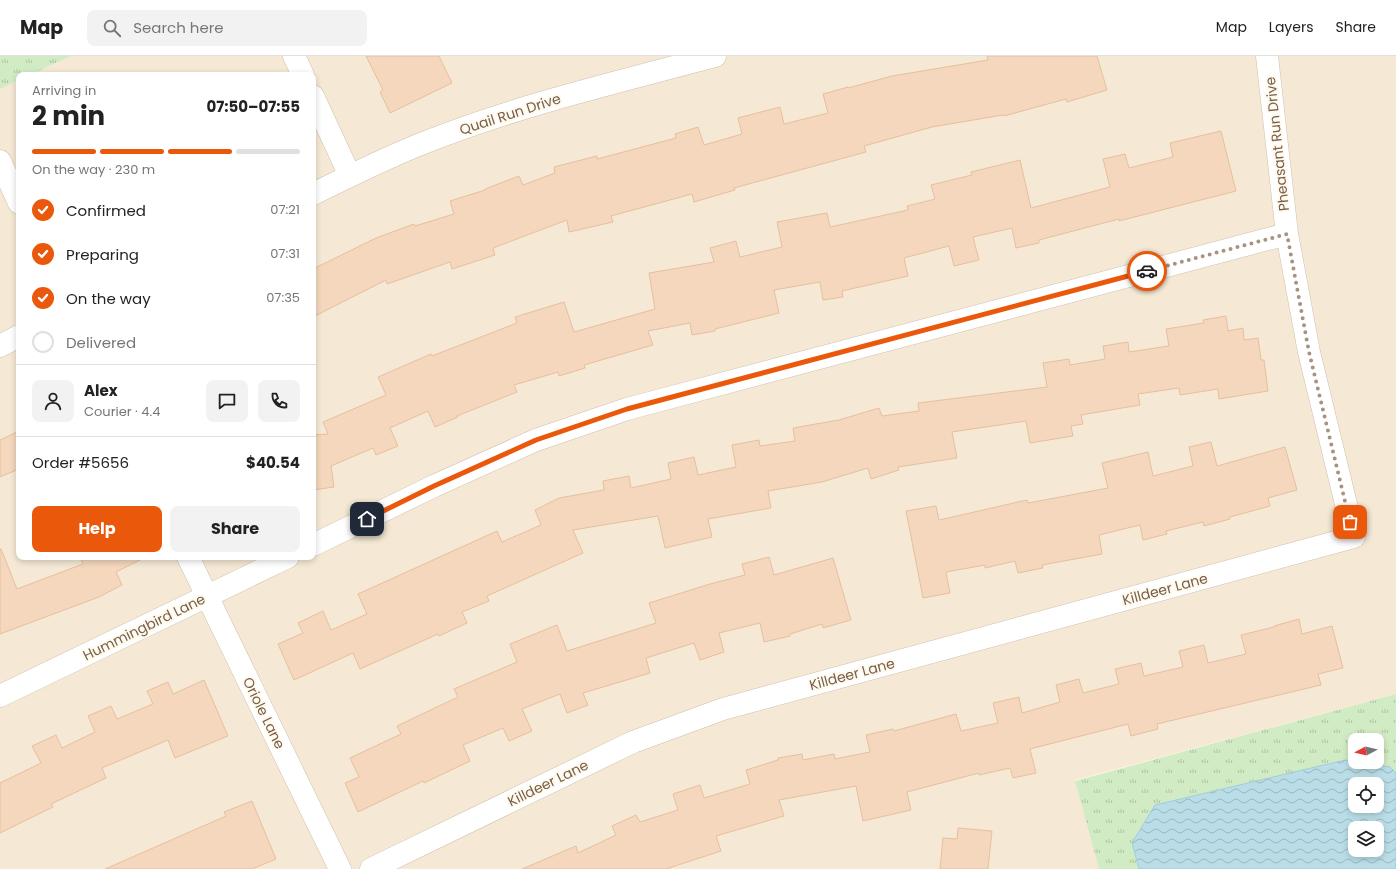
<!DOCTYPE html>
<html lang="en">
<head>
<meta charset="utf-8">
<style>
  :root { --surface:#fff; --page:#f2f2f2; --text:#222; --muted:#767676; --line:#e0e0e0; --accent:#ea580c }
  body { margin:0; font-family:Poppins,sans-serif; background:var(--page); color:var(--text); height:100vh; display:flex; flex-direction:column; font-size:15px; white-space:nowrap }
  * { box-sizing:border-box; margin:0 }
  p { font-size:13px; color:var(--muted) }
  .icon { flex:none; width:22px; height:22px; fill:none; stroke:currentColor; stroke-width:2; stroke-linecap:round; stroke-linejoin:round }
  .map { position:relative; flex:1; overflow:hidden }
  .panel { position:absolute; left:16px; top:16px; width:300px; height:488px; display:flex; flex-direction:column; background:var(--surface); border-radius:8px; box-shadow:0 2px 6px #0003 }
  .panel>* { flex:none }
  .needle { width:26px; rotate:263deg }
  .buttons { position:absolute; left:1348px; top:677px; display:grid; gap:8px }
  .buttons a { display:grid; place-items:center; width:36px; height:36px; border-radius:8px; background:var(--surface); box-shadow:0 2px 6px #0003; font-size:20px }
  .pin { position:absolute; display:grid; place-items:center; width:34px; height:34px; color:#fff; margin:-17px; border-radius:8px; box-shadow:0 2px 6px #0006 }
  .courier { position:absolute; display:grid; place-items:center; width:40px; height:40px; margin:-20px; border:3px solid #ea580c; border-radius:50%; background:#fff; color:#222; box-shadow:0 1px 5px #0007 }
  .summary em { font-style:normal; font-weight:700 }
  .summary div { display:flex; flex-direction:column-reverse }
  .summary { display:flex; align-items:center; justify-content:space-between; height:68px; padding:0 16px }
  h1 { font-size:26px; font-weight:700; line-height:30px }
  .bar { display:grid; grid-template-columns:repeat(4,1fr); gap:6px 4px; align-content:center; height:48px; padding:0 16px }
  .bar i { height:5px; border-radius:3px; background:var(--line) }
  .bar .selected { background:var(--accent) }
  .bar p { grid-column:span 4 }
  .line { display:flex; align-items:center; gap:10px; padding:0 16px; border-top:1px solid var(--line) }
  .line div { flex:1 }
  .round { display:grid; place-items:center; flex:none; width:42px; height:42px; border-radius:8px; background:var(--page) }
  ol { padding:0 16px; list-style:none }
  li { display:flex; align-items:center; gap:12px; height:44px }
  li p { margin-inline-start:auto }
  li .icon { padding:4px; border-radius:50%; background:var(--accent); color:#fff; stroke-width:4 }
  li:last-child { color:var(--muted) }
  li i { width:22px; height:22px; border:2px solid var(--line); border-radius:50% }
  .button { display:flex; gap:8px; margin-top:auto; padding:8px 16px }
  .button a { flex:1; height:46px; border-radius:8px; background:var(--accent); color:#fff; font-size:16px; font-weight:700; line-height:46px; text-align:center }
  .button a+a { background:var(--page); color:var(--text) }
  header { display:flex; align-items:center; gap:24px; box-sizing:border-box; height:56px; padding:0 20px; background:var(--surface); border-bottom:1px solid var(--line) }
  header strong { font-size:19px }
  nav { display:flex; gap:22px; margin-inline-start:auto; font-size:14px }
  .search { width:280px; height:36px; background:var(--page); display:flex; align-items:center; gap:10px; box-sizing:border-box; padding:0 14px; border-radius:8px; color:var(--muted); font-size:15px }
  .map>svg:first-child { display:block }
  .residential { fill:#f5e9d5 }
  .grass { fill:url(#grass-tufts); fill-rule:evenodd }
  .water { fill:url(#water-waves); stroke:#a0cdda; fill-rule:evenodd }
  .building { fill:#f4d7bd; stroke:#e7bf9d }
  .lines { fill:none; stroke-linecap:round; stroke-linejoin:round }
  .street-casing { stroke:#d0bfac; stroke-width:23 }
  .street { stroke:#fff; stroke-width:22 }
  .done { stroke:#a79381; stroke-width:4; stroke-dasharray:0 7.2 }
  .route { stroke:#ea580c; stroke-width:5 }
  .labels { text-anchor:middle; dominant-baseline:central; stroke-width:4; stroke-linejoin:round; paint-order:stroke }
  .street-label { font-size:14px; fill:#785e4a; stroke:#fffaee }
</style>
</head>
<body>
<header>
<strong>Map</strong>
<div class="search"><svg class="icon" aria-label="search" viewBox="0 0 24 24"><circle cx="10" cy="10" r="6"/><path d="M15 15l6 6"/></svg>Search here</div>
<nav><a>Map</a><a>Layers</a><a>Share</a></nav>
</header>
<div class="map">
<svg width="1396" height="813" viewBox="0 0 1396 813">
  <defs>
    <pattern id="grass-tufts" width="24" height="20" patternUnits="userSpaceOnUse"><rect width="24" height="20" fill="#d1ecc4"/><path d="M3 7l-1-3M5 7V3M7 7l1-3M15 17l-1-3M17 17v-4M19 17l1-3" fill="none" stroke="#aec2a1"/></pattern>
    <pattern id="water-waves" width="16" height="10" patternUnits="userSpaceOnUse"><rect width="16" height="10" fill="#badee8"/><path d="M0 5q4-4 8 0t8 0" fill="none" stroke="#9cb7be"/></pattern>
  </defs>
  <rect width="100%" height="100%" fill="#fdf6e7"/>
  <path class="residential" d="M71 0H1396V638L1075 724 1099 813H0V33L19 24V501H313V19H30Z"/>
  <path class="grass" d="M0 0H71L30 19H19V24L0 33Z
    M1396 638V813H1099L1075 725ZM1355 684H1377V706H1355ZM1355 728H1377V750H1355ZM1355 772H1377V794H1355Z"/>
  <path class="water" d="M1345 704 1390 711 1396 717V813H1139L1132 787 1155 749ZM1355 728H1377V750H1355ZM1355 772H1377V794H1355Z"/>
  <path class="building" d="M366 0H439L452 27 390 57 380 36 383 34Z
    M987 0H1097L1107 34 1067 46 1066 43 1004 60 1003 59 932 71 864 90 866 96 734 132 735 134 694 146 692 138 611 160 613 166 569 176 567 164 493 192 495 199 452 213 450 206 387 228 386 224 313 261V213L376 182 414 168 415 170 454 158 450 145 485 134V133L519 120 523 129 555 117 554 111 597 100V103L676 82 675 78 698 71 704 89 742 78 738 62 780 51 784 68 828 57 823 38 848 31V32L892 20 988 4Z
    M1221 75 1236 135 1119 165V163L1039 184V187L1016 192 1012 172 973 181 979 204 954 210 949 190 904 202 908 220 842 235 843 241 823 244 820 226 774 234 779 257 715 273V275L692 279 690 267 648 275 653 289 584 309 585 312 559 320 558 316 514 329 517 336 457 360 458 361 435 371 428 355 390 372 398 390 376 399 373 392 331 410 334 431 313 434V379L328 378 323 366 386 339 378 321 431 298 432 300 517 267 515 261 564 246 574 276 655 253 649 217 714 206 710 192 736 185 740 201 782 191 777 166 827 157 830 171 908 154 907 150 935 143 931 129 972 119 971 116 1020 104 1031 152 1110 131 1103 103 1125 98 1129 112 1173 101 1170 87Z
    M1226 260 1228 275 1243 272 1244 284 1258 282 1261 304H1264L1268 335 1219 343 1218 333 1180 339 1179 332 1138 338 1140 349 1081 359 1083 368 1071 370 1073 380 1030 387 1026 365 952 376 957 402 898 411 899 414 871 423 868 412 822 426 768 435 771 452 708 463 712 481 665 492 658 460 573 474 583 497 487 540 489 545 462 556 467 567 439 580 438 578 360 613 353 597 294 624 278 588 303 577 298 567 323 555 331 574 367 558 358 538 497 475 502 486 541 469 535 454 559 442 604 434 603 425 629 420 631 432 671 423 668 407 694 401 698 419 736 411 732 389 759 384 760 390 795 385 793 372 839 364 879 352 882 360 919 355 918 347 1047 331 1043 307 1069 303 1070 309 1105 303 1103 290 1128 286 1129 296 1169 290 1166 273 1204 267 1203 264Z
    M19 375V413L0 421V384Z
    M1211 386 1217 410 1285 391 1297 434 1268 442 1270 450 1230 461V463L1204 470 1203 466 1166 475 1167 478 1143 484 1140 469 1099 479 1102 498 1042 509 1043 512 1018 517 1015 505 985 512V509L946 516 950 537 923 542 906 455 936 450 939 464 1027 444 1028 447 1108 432 1102 407 1148 396 1153 420 1193 410 1189 391Z
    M0 493H1L17 533 83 508 80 501H146L116 516 122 529 99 541 0 578Z
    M769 501 774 519 833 502 851 564 823 572 822 568 790 578V580L764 586 760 567 719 577 724 596 700 604 694 587 646 602 650 617 583 637 588 649 567 657 560 638 522 653 532 675 509 685 503 672 463 689 470 705 424 727 423 725 358 756 345 727 359 721 350 702 401 678 397 670 458 641 454 633 517 606 510 588 557 569 567 595 656 567 649 547 710 528 745 519 742 508Z
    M1299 563 1302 578 1332 570 1343 612 1318 618 1321 629 1157 668 1158 673 1131 680 1128 668 1030 693 1036 717 1013 722 1010 712 979 719V717L907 736 911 754 863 765 856 730 779 744 784 760 716 780 721 795 666 813H522L576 790 578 797 616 779 612 770 636 759 640 766 678 754 673 738 700 729 704 742 750 728 746 714 778 704V702L802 698 803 704 834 698 835 703 870 696 866 679 893 673 894 675 956 658 961 675 998 667 993 647 1019 641 1022 657 1060 646 1056 629 1079 623 1083 637 1119 628 1115 613 1141 607 1144 620 1183 611 1179 595 1204 589 1208 607 1246 598 1241 579 1274 571V570Z
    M204 624 228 680 175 702 168 684 102 712 106 722 51 748 53 751 0 777V727L41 707 32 690 56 679 62 692 95 676 88 660 111 650 117 663 153 648 147 635 168 626 173 638Z
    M252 745 276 803 252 813H105L226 760 224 756Z
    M958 772 992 775 988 813H940L943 782 957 783Z"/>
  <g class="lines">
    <defs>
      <path id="street" d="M294 0 303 19
        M313 40 350 120
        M0 105 19 147
        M313 138C350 120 387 101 426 86 519 49 619 26 715 0
        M0 290 19 280
        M313 489 434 430 536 384 627 353 1287 178
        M188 501 340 813
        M0 640 288 501
        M371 813 633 686 723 653 1354 481 1309 296 1287 178 1267 0"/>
    </defs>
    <use href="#street" class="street-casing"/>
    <use href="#street" class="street"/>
  </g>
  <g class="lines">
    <path class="done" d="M1147 215 1287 178 1309 296 1350 466"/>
    <path class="route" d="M367 463 434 430 536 384 627 353 1147 215"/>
  </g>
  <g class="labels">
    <g class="street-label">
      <text transform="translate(510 58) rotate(-18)">Quail Run Drive</text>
      <text transform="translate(1277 88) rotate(-96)">Pheasant Run Drive</text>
      <text transform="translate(1165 533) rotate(-15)">Killdeer Lane</text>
      <text transform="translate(144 571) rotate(-26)">Hummingbird Lane</text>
      <text transform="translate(852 618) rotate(-15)">Killdeer Lane</text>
      <text transform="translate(264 657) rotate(64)">Oriole Lane</text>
      <text transform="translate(548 727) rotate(-26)">Killdeer Lane</text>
    </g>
  </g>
</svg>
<div class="buttons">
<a><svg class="needle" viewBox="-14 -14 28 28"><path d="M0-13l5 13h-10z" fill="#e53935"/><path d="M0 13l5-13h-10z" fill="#767676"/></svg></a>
<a><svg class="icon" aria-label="locate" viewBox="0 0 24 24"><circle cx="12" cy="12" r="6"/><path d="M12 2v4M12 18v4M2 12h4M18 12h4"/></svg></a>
<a><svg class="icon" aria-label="layers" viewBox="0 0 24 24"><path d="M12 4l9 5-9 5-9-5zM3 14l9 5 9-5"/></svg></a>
</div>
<div class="pin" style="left:1350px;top:466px;background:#ea580c"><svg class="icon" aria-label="bag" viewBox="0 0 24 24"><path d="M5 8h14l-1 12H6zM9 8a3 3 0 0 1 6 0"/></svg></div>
<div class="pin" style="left:367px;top:463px;background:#1f2937"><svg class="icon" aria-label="home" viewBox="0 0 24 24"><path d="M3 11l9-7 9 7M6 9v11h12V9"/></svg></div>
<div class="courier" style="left:1147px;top:215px"><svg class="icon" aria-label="car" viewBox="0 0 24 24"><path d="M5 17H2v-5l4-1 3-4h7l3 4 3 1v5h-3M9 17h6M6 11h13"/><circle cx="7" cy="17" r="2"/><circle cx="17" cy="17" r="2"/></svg></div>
<section class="panel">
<div class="summary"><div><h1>2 min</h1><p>Arriving in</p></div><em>07:50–07:55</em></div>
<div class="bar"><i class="selected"></i><i class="selected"></i><i class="selected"></i><i></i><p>On the way · 230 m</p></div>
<ol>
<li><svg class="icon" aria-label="check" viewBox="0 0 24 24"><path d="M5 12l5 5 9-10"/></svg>Confirmed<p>07:21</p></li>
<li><svg class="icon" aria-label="check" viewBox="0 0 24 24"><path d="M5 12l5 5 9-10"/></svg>Preparing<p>07:31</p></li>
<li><svg class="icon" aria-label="check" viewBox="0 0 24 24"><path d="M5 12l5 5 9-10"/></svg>On the way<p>07:35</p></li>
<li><i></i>Delivered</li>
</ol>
<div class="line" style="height:72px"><a class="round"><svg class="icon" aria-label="person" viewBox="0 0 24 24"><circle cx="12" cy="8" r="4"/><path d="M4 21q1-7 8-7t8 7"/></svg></a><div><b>Alex</b><p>Courier · 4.4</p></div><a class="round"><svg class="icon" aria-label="chat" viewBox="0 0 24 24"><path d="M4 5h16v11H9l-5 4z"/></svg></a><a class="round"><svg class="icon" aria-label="phone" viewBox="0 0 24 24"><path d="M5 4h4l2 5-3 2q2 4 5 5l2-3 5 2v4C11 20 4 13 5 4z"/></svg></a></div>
<div class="line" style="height:52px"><div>Order #5656</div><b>$40.54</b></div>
<div class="button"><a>Help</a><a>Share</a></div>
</section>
</div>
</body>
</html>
